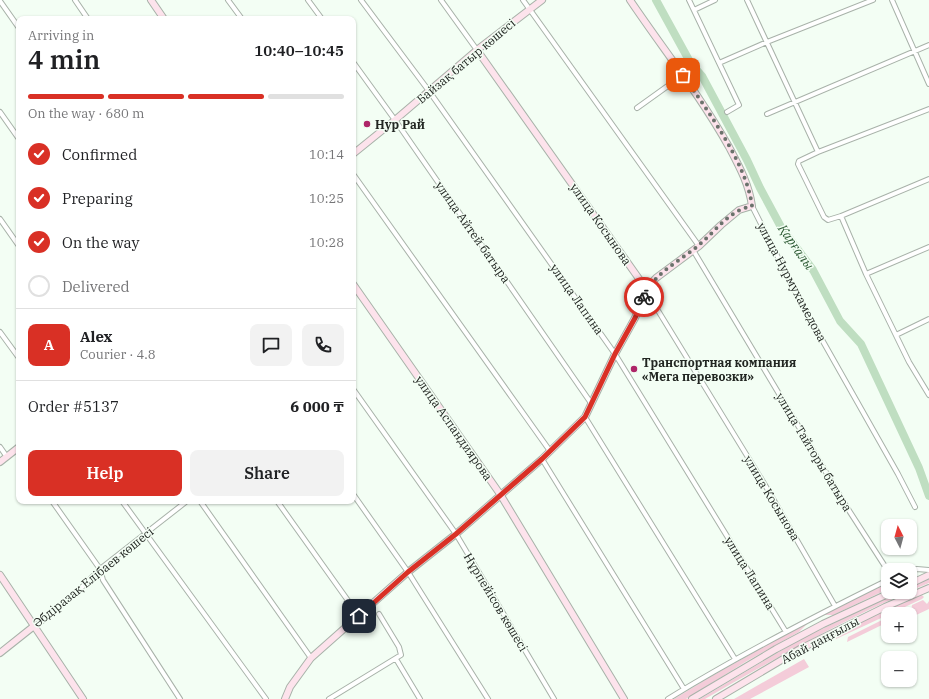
<!DOCTYPE html>
<html lang="en">
<head>
<meta charset="utf-8">
<style>
  :root { --surface:#fff; --page:#f2f2f2; --text:#202124; --muted:#757577; --line:#e0e0e0; --accent:#d93025 }
  body { margin:0; font-family:"IBM Plex Serif",serif; background:var(--page); color:var(--text); height:100vh; display:flex; flex-direction:column; font-size:15px; white-space:nowrap }
  * { box-sizing:border-box; margin:0 }
  p { font-size:13px; color:var(--muted) }
  .icon { flex:none; width:22px; height:22px; fill:none; stroke:currentColor; stroke-width:2; stroke-linecap:round; stroke-linejoin:round }
  .map { position:relative; flex:1; overflow:hidden }
  .drawer { position:absolute; left:16px; top:16px; width:340px; height:488px; display:flex; flex-direction:column; background:var(--surface); border-radius:8px; box-shadow:0 1px 3px #0004 }
  .drawer>* { flex:none }
  .needle { width:26px; rotate:354deg }
  .fabs { position:absolute; left:881px; top:519px; display:grid; gap:8px }
  .fabs a { display:grid; place-items:center; width:36px; height:36px; border-radius:8px; background:var(--surface); box-shadow:0 1px 3px #0004; font-size:20px }
  .pin { position:absolute; display:grid; place-items:center; width:34px; height:34px; color:#fff; margin:-17px; border-radius:8px; box-shadow:0 2px 6px #0006 }
  .courier { position:absolute; display:grid; place-items:center; width:40px; height:40px; margin:-20px; border:3px solid #d93025; border-radius:50%; background:#fff; color:#222; box-shadow:0 1px 5px #0007 }
  .overview em { font-style:normal; font-weight:600 }
  .overview div { display:flex; flex-direction:column-reverse }
  .overview { display:flex; align-items:center; justify-content:space-between; height:68px; padding:0 12px }
  h1 { font-size:26px; font-weight:600; line-height:30px }
  .bar { display:grid; grid-template-columns:repeat(4,1fr); gap:6px 4px; align-content:center; height:48px; padding:0 12px }
  .bar i { height:5px; border-radius:3px; background:var(--line) }
  .bar .on { background:var(--accent) }
  .bar p { grid-column:span 4 }
  .line { display:flex; align-items:center; gap:10px; padding:0 12px; border-top:1px solid var(--line) }
  .line div { flex:1 }
  .round { display:grid; place-items:center; flex:none; width:42px; height:42px; border-radius:8px; background:var(--page) }
  ol { padding:0 12px; list-style:none }
  li { display:flex; align-items:center; gap:12px; height:44px }
  li p { margin-inline-start:auto }
  li .icon { padding:4px; border-radius:50%; background:var(--accent); color:#fff; stroke-width:4 }
  li:last-child { color:var(--muted) }
  li i { width:22px; height:22px; border:2px solid var(--line); border-radius:50% }
  .button { display:flex; gap:8px; margin-top:auto; padding:8px 12px }
  .button a { flex:1; height:46px; border-radius:8px; background:var(--accent); color:#fff; font-size:16px; font-weight:600; line-height:46px; text-align:center }
  .button a+a { background:var(--page); color:var(--text) }
  .map>svg:first-child { display:block }
  .green { fill:#f4ccd9 }
  .lines { fill:none; stroke-linecap:round; stroke-linejoin:round }
  .river { stroke:#bfdec1; stroke-width:8 }
  .street-casing { stroke:#a8b2a9; stroke-width:6 }
  .secondary-casing { stroke:#a8b2a9; stroke-width:8 }
  .street { stroke:#fff; stroke-width:4 }
  .secondary { stroke:#fde3ec; stroke-width:6 }
  .done { stroke:#6b726c; stroke-width:4; stroke-dasharray:0 7.2 }
  .route { stroke:#d93025; stroke-width:5 }
  .poi-dot { fill:#ae2568; stroke:#f3fef4; stroke-width:1.5 }
  .labels { text-anchor:middle; dominant-baseline:central; stroke-width:3; stroke-linejoin:round; paint-order:stroke }
  .street-label { font-size:12px; fill:#222622; stroke:#f3fef4 }
  .poi-label { font-size:12px; font-weight:bold; fill:#222622; stroke:#f3fef4; text-anchor:start }
  .water-label { font-size:13px; font-style:italic; fill:#2b5932; stroke:#f3fef4 }
</style>
</head>
<body>
<div class="map">
<svg width="929" height="699" viewBox="0 0 929 699">
  <rect width="100%" height="100%" fill="#f3fef4"/>
  <path class="green" d="M929 579V583L910 591V587Z
    M888 583V589L833 615H823L836 608Z
    M899 592H908C837 623 771 661 705 699H700L799 640Z
    M921 594 924 597 922 599 836 639 835 637 844 630Z
    M923 600 927 604 929 601V609L914 616 911 611 912 605Z
    M888 617V622L847 642 848 637Z
    M806 623 807 624 799 632 747 661 686 699H674L712 676Z
    M804 659 809 667 750 699H734Z"/>
  <g class="lines">
    <path class="river" d="M656 0 690 62 702 76 747 160 760 188 781 227 813 270 840 321 861 344 919 468 929 496"/>
    <defs>
      <path id="street" d="M75 0 88 19
        M228 0 242 19
        M308 0 322 19
        M361 0 429 91 615 354 786 632
        M441 0 477 50
        M523 0 699 246
        M689 0 739 105 727 112
        M747 0 818 152
        M892 0 929 84
        M0 1 19 28
        M694 10 715 0
        M353 62 395 120 591 403
        M719 63 767 42 873 0
        M637 108 683 75
        M929 109 818 152 799 161 798 164 824 217 828 220 841 216 929 179
        M0 112 19 139
        M767 114 929 45
        M353 174 550 451
        M752 206 799 299 898 474 915 507
        M841 216 866 274 909 362 929 395
        M0 219 19 246
        M693 250 848 509 888 571
        M866 274 929 247
        M646 291 765 485 835 606
        M0 332 19 358
        M896 335 929 319
        M353 389 456 534 554 699
        M585 417 735 659
        M0 447 7 457
        M542 459 684 689
        M353 494 408 572 488 699
        M52 501 100 569 103 580 180 699
        M122 501 266 699
        M200 501 311 658
        M277 501 359 616
        M910 570 917 569 929 570
        M34 626 41 622 76 593 100 569 187 501
        M396 659 420 699
        M329 699 401 655 399 647 379 614
        M668 699C739 655 813 617 888 580"/>
      <path id="secondary" d="M151 0 164 19
        M477 50 642 283 646 291
        M353 154 395 120 477 50 542 0
        M353 284 500 494 624 699
        M0 462 19 447
        M0 575 83 699
        M910 584 929 575
        M0 653 34 626
        M285 699 290 687 311 658 408 572 456 534 542 459 585 417 615 354 635 318 649 285 656 278 699 246 721 225 739 210 752 206C749 184 739 166 729 147 700 95 663 49 630 0
        M692 699 776 649 823 624 892 592
        M716 699 800 649 885 607 929 588"/>
    </defs>
    <use href="#street" class="street-casing"/>
    <use href="#secondary" class="secondary-casing"/>
    <use href="#street" class="street"/>
    <use href="#secondary" class="secondary"/>
  </g>
  <g class="lines">
    <path class="done" d="M644 297C654 272 681 261 700 244 713 233 725 217 740 210 744 208 748 207 752 206 747 164 707 110 683 75"/>
    <path class="route" d="M359 616 408 572 456 534 542 459 585 417 615 354 635 318 644 297"/>
  </g>
  <g class="poi-dot">
    <circle cx="367" cy="124" r="4"/>
    <circle cx="634" cy="369" r="4"/>
  </g>
  <g class="labels">
    <g class="street-label">
      <text transform="translate(466 61) rotate(-40)">Байзақ батыр көшесі</text>
      <text transform="translate(601 224) rotate(55)">улица Косынова</text>
      <text transform="translate(473 232) rotate(55)">улица Айтей батыра</text>
      <text transform="translate(792 282) rotate(62)">улица Нурмухамедова</text>
      <text transform="translate(577 299) rotate(55)">улица Лапина</text>
      <text transform="translate(454 428) rotate(55)">улица Аспандиярова</text>
      <text transform="translate(814 452) rotate(59)">улица Тайторы батыра</text>
      <text transform="translate(772 498) rotate(59)">улица Косынова</text>
      <text transform="translate(750 573) rotate(58)">улица Лапина</text>
      <text transform="translate(93 577) rotate(-39)">Әбдіразақ Елібаев көшесі</text>
      <text transform="translate(496 602) rotate(59)">Нұрпейісов көшесі</text>
      <text transform="translate(820 640) rotate(-28)">Абай даңғылы</text>
    </g>
    <g class="poi-label">
      <text x="375" y="124">Нур Рай</text>
      <text x="642" y="362">Транспортная компания<tspan x="642" dy="14">«Мега перевозки»</tspan></text>
    </g>
    <g class="water-label">
      <text transform="translate(796 247) rotate(55)">Қарғалы</text>
    </g>
  </g>
</svg>
<div class="fabs">
<a><svg class="needle" viewBox="-14 -14 28 28"><path d="M0-13l5 13h-10z" fill="#e53935"/><path d="M0 13l5-13h-10z" fill="#757577"/></svg></a>
<a><svg class="icon" aria-label="layers" viewBox="0 0 24 24"><path d="M12 4l9 5-9 5-9-5zM3 14l9 5 9-5"/></svg></a>
<a>+</a>
<a>−</a>
</div>
<div class="pin" style="left:683px;top:75px;background:#ea580c"><svg class="icon" aria-label="bag" viewBox="0 0 24 24"><path d="M5 8h14l-1 12H6zM9 8a3 3 0 0 1 6 0"/></svg></div>
<div class="pin" style="left:359px;top:616px;background:#1f2937"><svg class="icon" aria-label="home" viewBox="0 0 24 24"><path d="M3 11l9-7 9 7M6 9v11h12V9"/></svg></div>
<div class="courier" style="left:644px;top:297px"><svg class="icon" aria-label="bike" viewBox="0 0 24 24"><circle cx="6" cy="16" r="4"/><circle cx="18" cy="16" r="4"/><path d="M6 16l4-8h5l3 8M10 8l3 8H6M13 5h3"/></svg></div>
<section class="drawer">
<div class="overview"><div><h1>4 min</h1><p>Arriving in</p></div><em>10:40–10:45</em></div>
<div class="bar"><i class="on"></i><i class="on"></i><i class="on"></i><i></i><p>On the way · 680 m</p></div>
<ol>
<li><svg class="icon" aria-label="check" viewBox="0 0 24 24"><path d="M5 12l5 5 9-10"/></svg>Confirmed<p>10:14</p></li>
<li><svg class="icon" aria-label="check" viewBox="0 0 24 24"><path d="M5 12l5 5 9-10"/></svg>Preparing<p>10:25</p></li>
<li><svg class="icon" aria-label="check" viewBox="0 0 24 24"><path d="M5 12l5 5 9-10"/></svg>On the way<p>10:28</p></li>
<li><i></i>Delivered</li>
</ol>
<div class="line" style="height:72px"><b class="round" style="background:var(--accent);color:#fff">A</b><div><b>Alex</b><p>Courier · 4.8</p></div><a class="round"><svg class="icon" aria-label="chat" viewBox="0 0 24 24"><path d="M4 5h16v11H9l-5 4z"/></svg></a><a class="round"><svg class="icon" aria-label="phone" viewBox="0 0 24 24"><path d="M5 4h4l2 5-3 2q2 4 5 5l2-3 5 2v4C11 20 4 13 5 4z"/></svg></a></div>
<div class="line" style="height:52px"><div>Order #5137</div><b>6 000 ₸</b></div>
<div class="button"><a>Help</a><a>Share</a></div>
</section>
</div>
</body>
</html>
